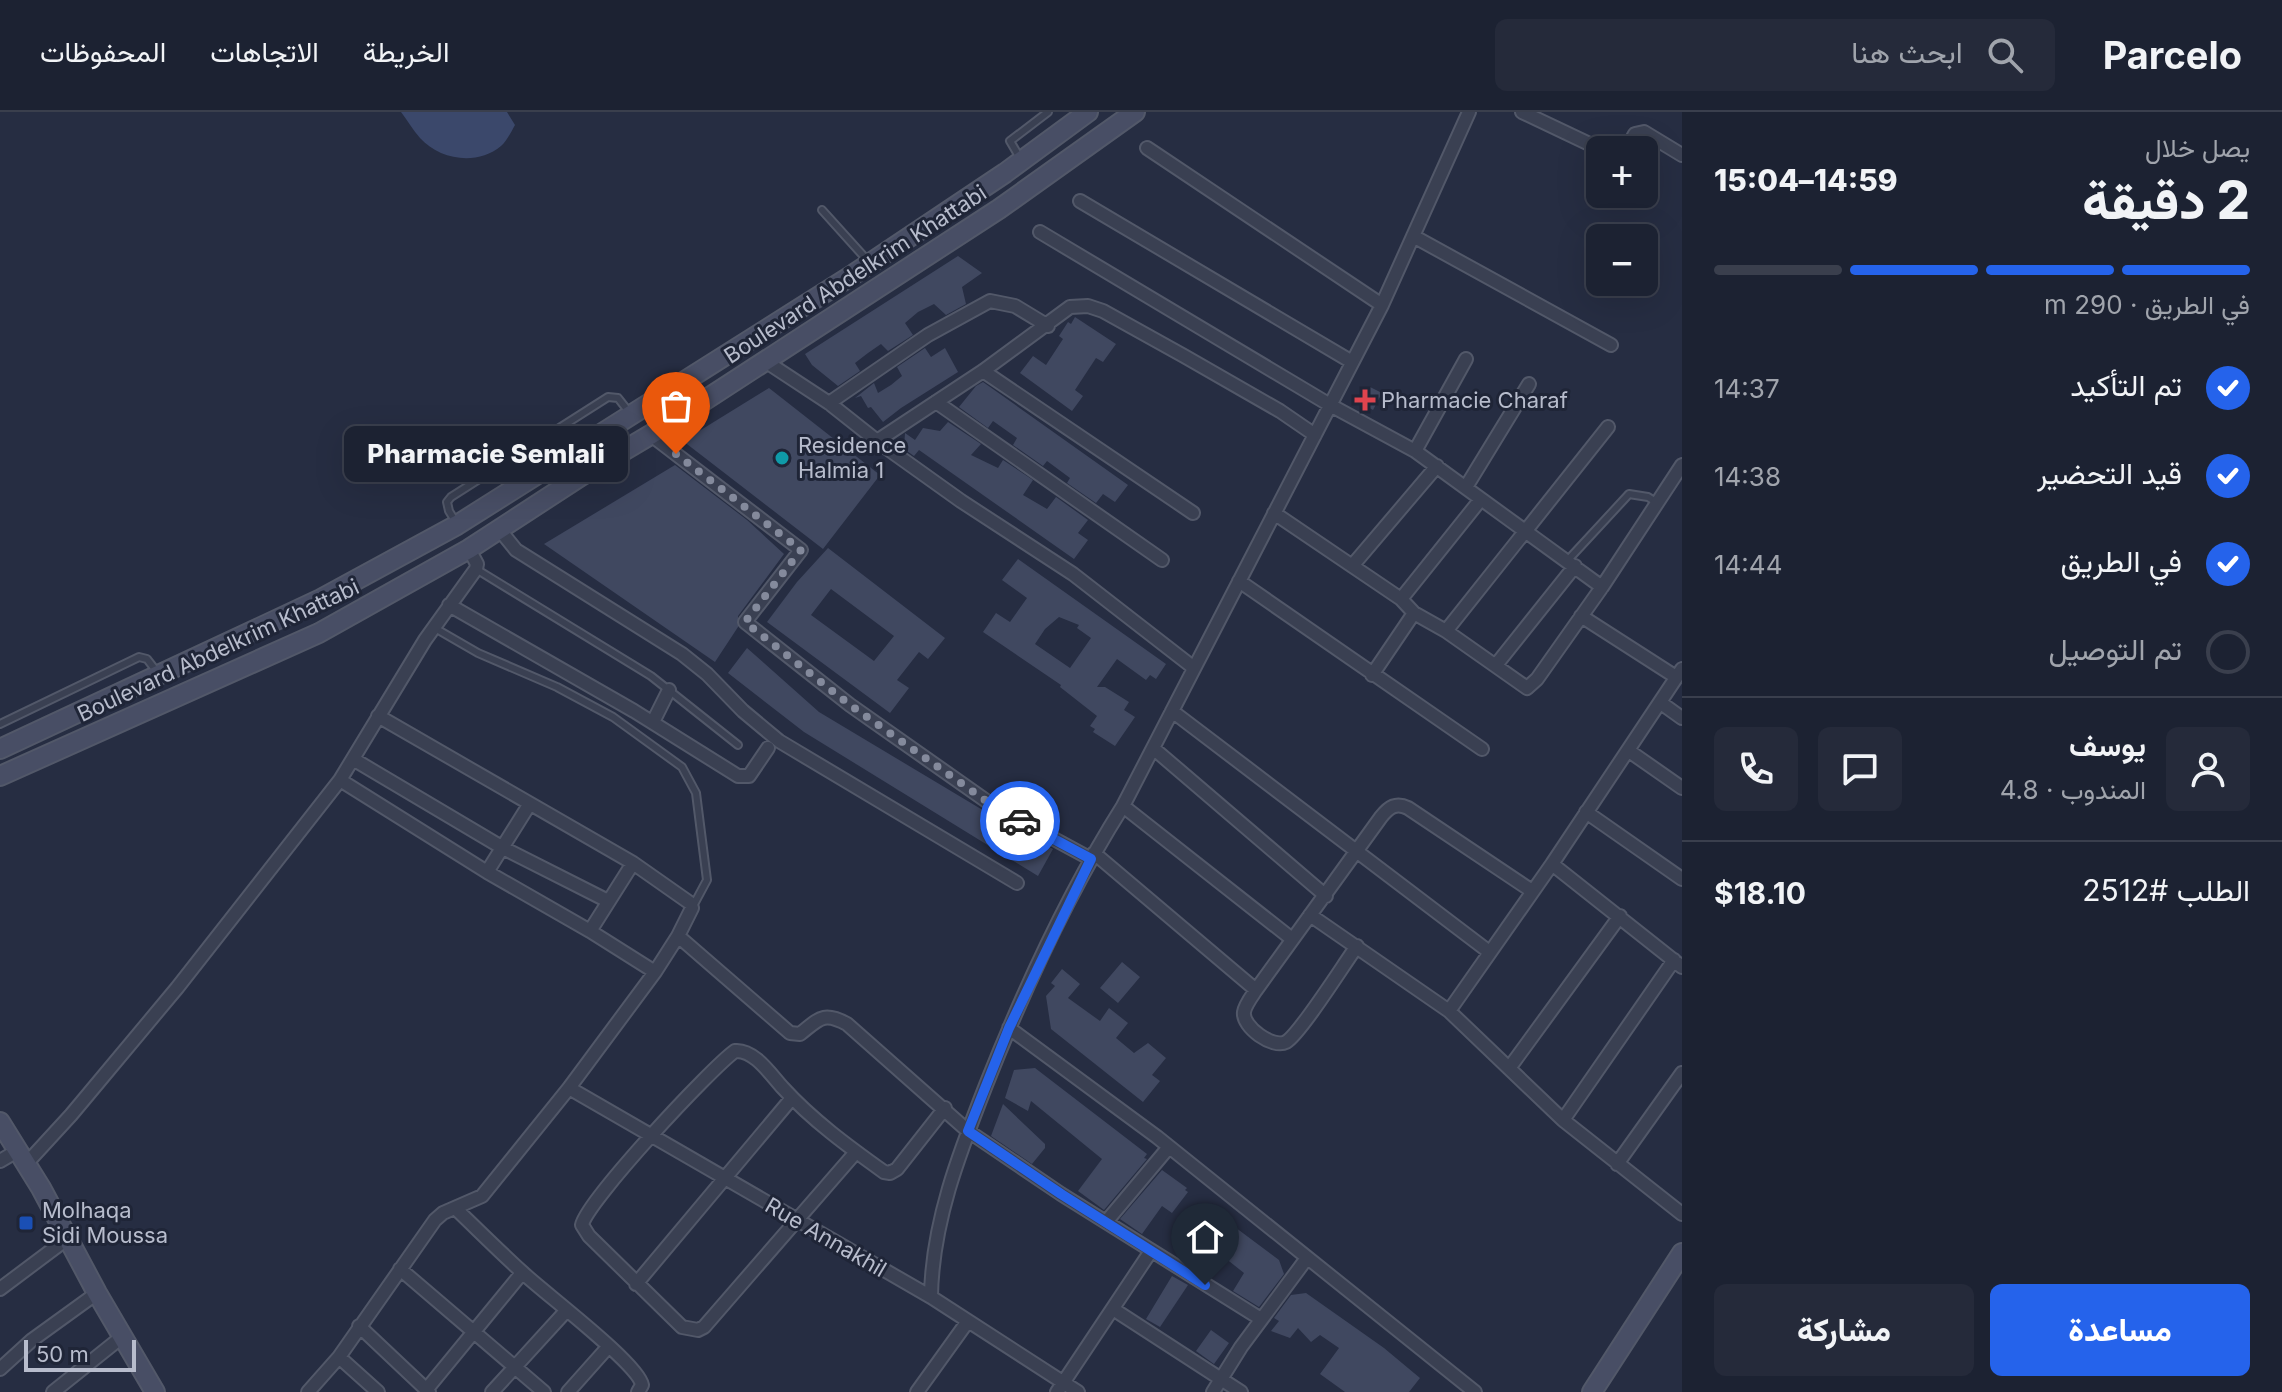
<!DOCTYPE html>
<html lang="ar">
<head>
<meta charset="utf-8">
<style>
  :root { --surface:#1c2232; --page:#252a3a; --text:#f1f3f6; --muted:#a0a4ac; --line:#3a3f4d; --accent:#2563eb }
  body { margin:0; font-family:Inter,Vazirmatn,sans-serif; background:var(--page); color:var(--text); direction:rtl; height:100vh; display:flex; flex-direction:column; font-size:30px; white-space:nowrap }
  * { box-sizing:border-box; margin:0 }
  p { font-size:26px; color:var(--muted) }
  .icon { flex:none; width:44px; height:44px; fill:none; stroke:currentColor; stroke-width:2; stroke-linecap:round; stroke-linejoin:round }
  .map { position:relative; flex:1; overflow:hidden; direction:ltr }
  .details { display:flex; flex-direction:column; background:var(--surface); width:600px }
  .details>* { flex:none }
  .buttons { position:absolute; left:1586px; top:24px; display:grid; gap:16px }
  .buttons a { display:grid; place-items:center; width:72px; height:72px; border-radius:12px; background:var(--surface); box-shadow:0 8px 32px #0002,0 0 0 2px var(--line); font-size:40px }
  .scale { position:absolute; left:24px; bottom:20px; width:112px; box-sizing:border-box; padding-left:8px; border:4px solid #b7bccc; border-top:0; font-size:22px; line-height:28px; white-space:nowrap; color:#b7bccc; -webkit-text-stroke:6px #1f2537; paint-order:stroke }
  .pin { position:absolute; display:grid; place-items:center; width:68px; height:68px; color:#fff; margin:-82px -34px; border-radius:50% 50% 50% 0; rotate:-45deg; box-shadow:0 0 8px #0007 }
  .pin .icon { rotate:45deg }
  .courier { position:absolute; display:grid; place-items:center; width:80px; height:80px; margin:-40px; border:6px solid #2563eb; border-radius:50%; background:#fff; color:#222; box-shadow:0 2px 10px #0007 }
  .bubble { position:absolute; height:56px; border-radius:12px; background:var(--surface); box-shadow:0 8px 32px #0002,0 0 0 2px var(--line); font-size:26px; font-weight:800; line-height:56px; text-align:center; direction:rtl }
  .headline em { font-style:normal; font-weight:800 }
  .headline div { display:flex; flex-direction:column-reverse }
  .headline { display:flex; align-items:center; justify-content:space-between; height:136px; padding:0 32px }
  h1 { font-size:52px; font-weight:800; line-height:60px }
  .bar { display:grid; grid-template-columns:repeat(4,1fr); gap:12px 8px; align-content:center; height:96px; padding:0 32px }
  .bar i { height:10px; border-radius:6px; background:var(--line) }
  .bar .current { background:var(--accent) }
  .bar p { grid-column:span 4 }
  .line { display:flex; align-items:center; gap:20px; padding:0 32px; border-top:2px solid var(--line) }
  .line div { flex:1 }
  .round { display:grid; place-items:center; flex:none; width:84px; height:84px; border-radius:12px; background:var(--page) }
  ol { padding:0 32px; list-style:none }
  li { display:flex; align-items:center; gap:24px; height:88px }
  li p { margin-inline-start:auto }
  li .icon { padding:8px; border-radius:50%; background:var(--accent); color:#fff; stroke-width:4 }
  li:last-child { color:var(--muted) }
  li i { width:44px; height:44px; border:4px solid var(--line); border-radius:50% }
  .primary-button { display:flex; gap:16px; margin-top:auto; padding:16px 32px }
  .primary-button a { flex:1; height:92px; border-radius:12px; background:var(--accent); color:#fff; font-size:32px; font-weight:800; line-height:92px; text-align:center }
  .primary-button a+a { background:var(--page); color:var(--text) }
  header { display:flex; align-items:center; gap:48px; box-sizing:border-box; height:112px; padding:0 40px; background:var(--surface); border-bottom:2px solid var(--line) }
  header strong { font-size:38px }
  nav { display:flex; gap:44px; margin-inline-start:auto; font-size:28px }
  .search { width:560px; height:72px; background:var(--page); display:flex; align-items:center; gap:20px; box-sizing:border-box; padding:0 28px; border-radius:12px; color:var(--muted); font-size:30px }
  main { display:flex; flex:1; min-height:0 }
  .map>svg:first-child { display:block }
  .water { fill:#3b486b }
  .building { fill:#404860; fill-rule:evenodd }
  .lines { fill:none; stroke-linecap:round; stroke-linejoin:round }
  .lane-casing { stroke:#525869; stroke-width:10 }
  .street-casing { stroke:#525869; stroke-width:16 }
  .secondary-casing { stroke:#525869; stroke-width:22 }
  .lane { stroke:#3a4052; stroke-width:6 }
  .street { stroke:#3a4052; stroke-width:12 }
  .secondary { stroke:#484e65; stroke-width:18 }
  .done { stroke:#848a9c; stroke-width:8; stroke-dasharray:0 14.4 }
  .route { stroke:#2563eb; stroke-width:10 }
  .health-dot { fill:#e0444e; stroke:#1f2537; stroke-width:3 }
  .culture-dot { fill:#0f9aa8; stroke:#1f2537; stroke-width:3 }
  .transit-dot { fill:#1a4fb4; stroke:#1f2537; stroke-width:3 }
  .labels { text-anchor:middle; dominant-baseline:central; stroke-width:6; stroke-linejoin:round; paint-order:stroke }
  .street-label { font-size:22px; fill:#b7bccc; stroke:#1f2537 }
  .poi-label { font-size:22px; fill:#b7bccc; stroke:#1f2537; text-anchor:start }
</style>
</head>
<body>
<header>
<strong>Parcelo</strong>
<div class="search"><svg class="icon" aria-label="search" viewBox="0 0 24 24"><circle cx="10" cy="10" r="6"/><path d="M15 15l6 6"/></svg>ابحث هنا</div>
<nav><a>الخريطة</a><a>الاتجاهات</a><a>المحفوظات</a></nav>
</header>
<main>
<section class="details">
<div class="headline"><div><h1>2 دقيقة</h1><p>يصل خلال</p></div><em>14:59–15:04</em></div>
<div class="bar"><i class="current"></i><i class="current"></i><i class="current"></i><i></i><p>في الطريق · 290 m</p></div>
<ol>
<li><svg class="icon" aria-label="check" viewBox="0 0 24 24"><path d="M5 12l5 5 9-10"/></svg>تم التأكيد<p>14:37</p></li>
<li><svg class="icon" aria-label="check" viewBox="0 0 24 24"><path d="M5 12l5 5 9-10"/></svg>قيد التحضير<p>14:38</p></li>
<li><svg class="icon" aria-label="check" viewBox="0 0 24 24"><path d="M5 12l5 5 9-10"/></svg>في الطريق<p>14:44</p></li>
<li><i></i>تم التوصيل</li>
</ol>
<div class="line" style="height:144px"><a class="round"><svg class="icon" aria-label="person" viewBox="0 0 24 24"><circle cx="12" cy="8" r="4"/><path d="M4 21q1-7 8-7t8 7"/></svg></a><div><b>يوسف</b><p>المندوب · 4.8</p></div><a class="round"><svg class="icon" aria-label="chat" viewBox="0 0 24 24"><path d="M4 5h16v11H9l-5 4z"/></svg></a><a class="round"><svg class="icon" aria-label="phone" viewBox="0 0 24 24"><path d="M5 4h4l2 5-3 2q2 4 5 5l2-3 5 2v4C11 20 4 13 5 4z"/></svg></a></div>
<div class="line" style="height:104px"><div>الطلب #2512</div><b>$18.10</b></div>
<div class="primary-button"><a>مساعدة</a><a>مشاركة</a></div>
</section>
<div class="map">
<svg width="1682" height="1280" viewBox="0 0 1682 1280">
  <rect width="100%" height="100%" fill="#262d42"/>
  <path class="water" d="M401 0H507L515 13C511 20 507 29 501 34 477 54 440 48 420 26 413 18 407 8 401 0Z"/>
  <path class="building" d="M958 144 982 161 962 175 966 192 946 203 934 192 918 200 905 211 913 223 888 239 881 232 868 241 855 251 860 259 838 274 812 253 805 242Z
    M1075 205 1116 232 1103 250 1096 246 1075 278 1083 284 1072 299 1020 261 1033 244 1046 253 1063 227 1059 224 1068 210 1071 212Z
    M925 236 931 245 945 236 958 260 901 296 883 310 871 295 868 296 861 284 855 286 874 271 878 281 891 273 902 264 897 255Z
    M983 270 1128 373 1115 390 1103 382 1096 391 1067 371 1070 366 1047 349 1043 354 1013 333 1017 326 993 309 988 316 959 295 976 274Z
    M1370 275 1382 281 1373 298 1361 291Z
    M769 276 880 363 823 437 683 329Z
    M948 310 981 332 971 343 998 356 1003 348 1033 368 1023 383 1047 397 1056 385 1088 408 1078 421 1088 428 1074 447 919 338 914 344 904 337 905 321 915 328 923 316 940 319Z
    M675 353 747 408 784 442 738 504V515L715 550 544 432Z
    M828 436 945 526 928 547 919 540 897 568 909 576 890 601 767 510 797 470ZM831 477 894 524 874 549 811 503Z
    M1018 447 1166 552 1156 567 1150 563 1146 568 1117 547 1097 575H1105L1129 590 1124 598 1135 605 1115 634 1093 620 1095 617 1090 614 1097 604 1060 575 1061 573 983 520 996 501 1010 510 1027 486 1002 468ZM1059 505 1079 513 1077 516 1091 526 1070 556 1035 532 1045 517Z
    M747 536 819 600 991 703 1053 737 1038 764 804 620 728 561Z
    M1122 850 1140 865 1118 891 1100 876Z
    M1062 857 1080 872 1068 886 1100 909 1109 896 1128 911 1116 926 1134 941 1148 931 1166 946 1152 963 1160 969 1143 990 1051 917 1046 884 1055 874 1051 871Z
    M1035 956 1147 1042 1144 1046 1147 1047 1104 1098 1078 1079 1102 1047 1031 989 1028 999 1005 986 1014 958Z
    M1003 992 1045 1032V1036L1032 1052 991 1024Z
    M1162 1058 1187 1076 1185 1078 1188 1080 1172 1101 1162 1094 1142 1122 1120 1107Z
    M1212 1098 1279 1148 1284 1162 1259 1195 1233 1179 1244 1161 1215 1138 1213 1141 1202 1133 1204 1130 1193 1121Z
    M1172 1164 1188 1173 1160 1215 1146 1207Z
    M1306 1181 1384 1236 1420 1266 1409 1280H1345L1320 1262 1339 1236 1320 1223 1311 1230 1298 1216 1290 1226 1271 1219 1279 1209 1274 1206 1291 1183Z
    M1211 1218 1229 1231 1214 1252 1196 1239Z"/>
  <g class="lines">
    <defs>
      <path id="lane" d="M1020 46 1010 29 1048 0
        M822 98 868 149
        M457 412 449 399 447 390 451 385 608 285 618 286 629 300
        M1567 449 1629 382 1648 385 1656 390
        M476 457 651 564 738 633
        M433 515 478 541 557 575 613 605 682 655 696 681 707 768 692 796
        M0 612 139 545 147 547 157 560"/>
      <path id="street" d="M1522 0 1602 38
        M1147 36 1382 193
        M1626 38 1635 22 1644 20 1682 43
        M1080 89 1352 250
        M1040 120 1330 293 1415 339 1602 475
        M1413 124 1611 233
        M765 249 829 291 877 329 961 389 1073 462 1194 556
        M983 259 1193 401
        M936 290 1162 448
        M829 291 928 223 990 189 1015 194 1048 214
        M651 323 801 438 745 510 850 593 995 695 1091 747
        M877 329 983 259 1070 195 1088 194 1103 199 1184 244 1280 299 1315 323
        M1415 339 1466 247
        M1466 375 1529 272
        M1274 401 1401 487 1414 501 1446 519 1527 576 1537 567 1602 475 1682 353
        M499 417 516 438 682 542 707 562 743 599 779 629 1017 771
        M1352 454 1437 354
        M1239 469 1482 637
        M1401 487 1481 387
        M449 493 634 599 738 664H749L768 636
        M1581 504 1676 565
        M1446 519 1608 315
        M1496 553 1575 454
        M1372 563 1414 501
        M1661 591 1682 606
        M1172 599 1488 839
        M378 604 633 751 690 791 692 796 678 824
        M653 610 669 578
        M1153 636 1326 784
        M1629 639 1682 676
        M353 647 503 736 608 789
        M340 668 487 760 590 819 655 860
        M1123 694 1292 827
        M1586 700 1682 767
        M1094 741 1256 878
        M1552 752 1682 855
        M487 760 529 693
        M1310 803 1449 899 1563 1008 1682 1102
        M590 819 633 751
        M1357 834C1344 852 1300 922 1286 930 1273 937 1242 915 1244 900 1245 893 1252 884 1256 878L1381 705C1389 695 1396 690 1408 696L1532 779
        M1449 899 1552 752 1682 557
        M1009 916 1157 1025 1475 1280
        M1510 955 1620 804
        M569 976 931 1185 1078 1280
        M1563 1008 1674 848
        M856 1040 704 1215 698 1218 682 1215 589 1124 582 1113C586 1090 711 956 735 939 754 937 771 963 783 976 812 1008 849 1035 884 1060L890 1061 897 1057 945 996
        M0 1049 17 1039
        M26 1052 71 1003 177 876 340 668 425 528 476 457 477 452 469 437
        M1617 1052 1682 961
        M455 1096C477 1117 499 1139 522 1160 543 1180 639 1252 642 1273L638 1280
        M1106 1110 1169 1035
        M400 1157 544 1280
        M636 1172 792 986
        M0 1177 68 1126
        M931 1185C932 1111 959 1042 986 973 1024 877 1068 781 1123 694L1382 193 1469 0
        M1113 1197 1241 1280
        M359 1214 429 1280
        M339 1245 378 1280
        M0 1257 32 1228 97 1181
        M426 1278 522 1161
        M53 1280 123 1224
        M308 1280 339 1245 435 1108 443 1101 482 1084 569 976 655 860 678 824 790 921 800 922C819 907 823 899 847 912L968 1019 1061 1082 1261 1207
        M492 1280 566 1199
        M568 1280 609 1234
        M917 1280 968 1209
        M1057 1280 1151 1139
        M1213 1280 1241 1235 1307 1146"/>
      <path id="secondary" d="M0 637 321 487 457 413 854 162 1005 61 1088 0
        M0 664 319 521 469 437 581 364 662 316 999 97 1135 0
        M0 1010 41 1076 97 1181 155 1280
        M1592 1280 1682 1141"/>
    </defs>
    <use href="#lane" class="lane-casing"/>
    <use href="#street" class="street-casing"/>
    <use href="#secondary" class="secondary-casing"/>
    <use href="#lane" class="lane"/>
    <use href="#street" class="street"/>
    <use href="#secondary" class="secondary"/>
  </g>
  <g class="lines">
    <path class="done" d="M676 342 801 438 745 510 850 593 995 695 1020 709"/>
    <path class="route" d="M1020 709 1091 747 1009 916 968 1019 1061 1082 1205 1173"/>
  </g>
  <path class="health-dot" d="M1361 276h8v8h8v8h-8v8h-8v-8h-8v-8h8z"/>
  <circle class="culture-dot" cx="782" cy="346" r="8"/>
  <rect class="transit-dot" x="18" y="1103" width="16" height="16" rx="4"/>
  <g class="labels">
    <g class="street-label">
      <text transform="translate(855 162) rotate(-33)">Boulevard Abdelkrim Khattabi</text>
      <text transform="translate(218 538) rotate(-25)">Boulevard Abdelkrim Khattabi</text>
      <text transform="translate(826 1125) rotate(30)">Rue Annakhil</text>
    </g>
    <g class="poi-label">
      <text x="1381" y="288">Pharmacie Charaf</text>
      <text x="798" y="333">Residence<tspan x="798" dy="25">Halmia 1</tspan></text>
      <text x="42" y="1098">Molhaqa<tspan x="42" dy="25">Sidi Moussa</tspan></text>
    </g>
  </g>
</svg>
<div class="buttons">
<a>+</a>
<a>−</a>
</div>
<div class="scale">50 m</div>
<div class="pin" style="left:676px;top:342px;background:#ea580c"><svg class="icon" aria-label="bag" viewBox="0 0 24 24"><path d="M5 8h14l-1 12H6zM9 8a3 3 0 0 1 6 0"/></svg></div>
<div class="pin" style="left:1205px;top:1173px;background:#1f2937"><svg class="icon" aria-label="home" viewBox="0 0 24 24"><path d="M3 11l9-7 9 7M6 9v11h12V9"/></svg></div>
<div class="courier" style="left:1020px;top:709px"><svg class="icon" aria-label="car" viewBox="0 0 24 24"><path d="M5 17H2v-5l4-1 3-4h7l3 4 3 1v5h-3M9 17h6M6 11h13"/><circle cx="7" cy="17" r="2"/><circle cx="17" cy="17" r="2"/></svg></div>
<div class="bubble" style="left:344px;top:314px;width:284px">Pharmacie Semlali</div>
</div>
</main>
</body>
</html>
